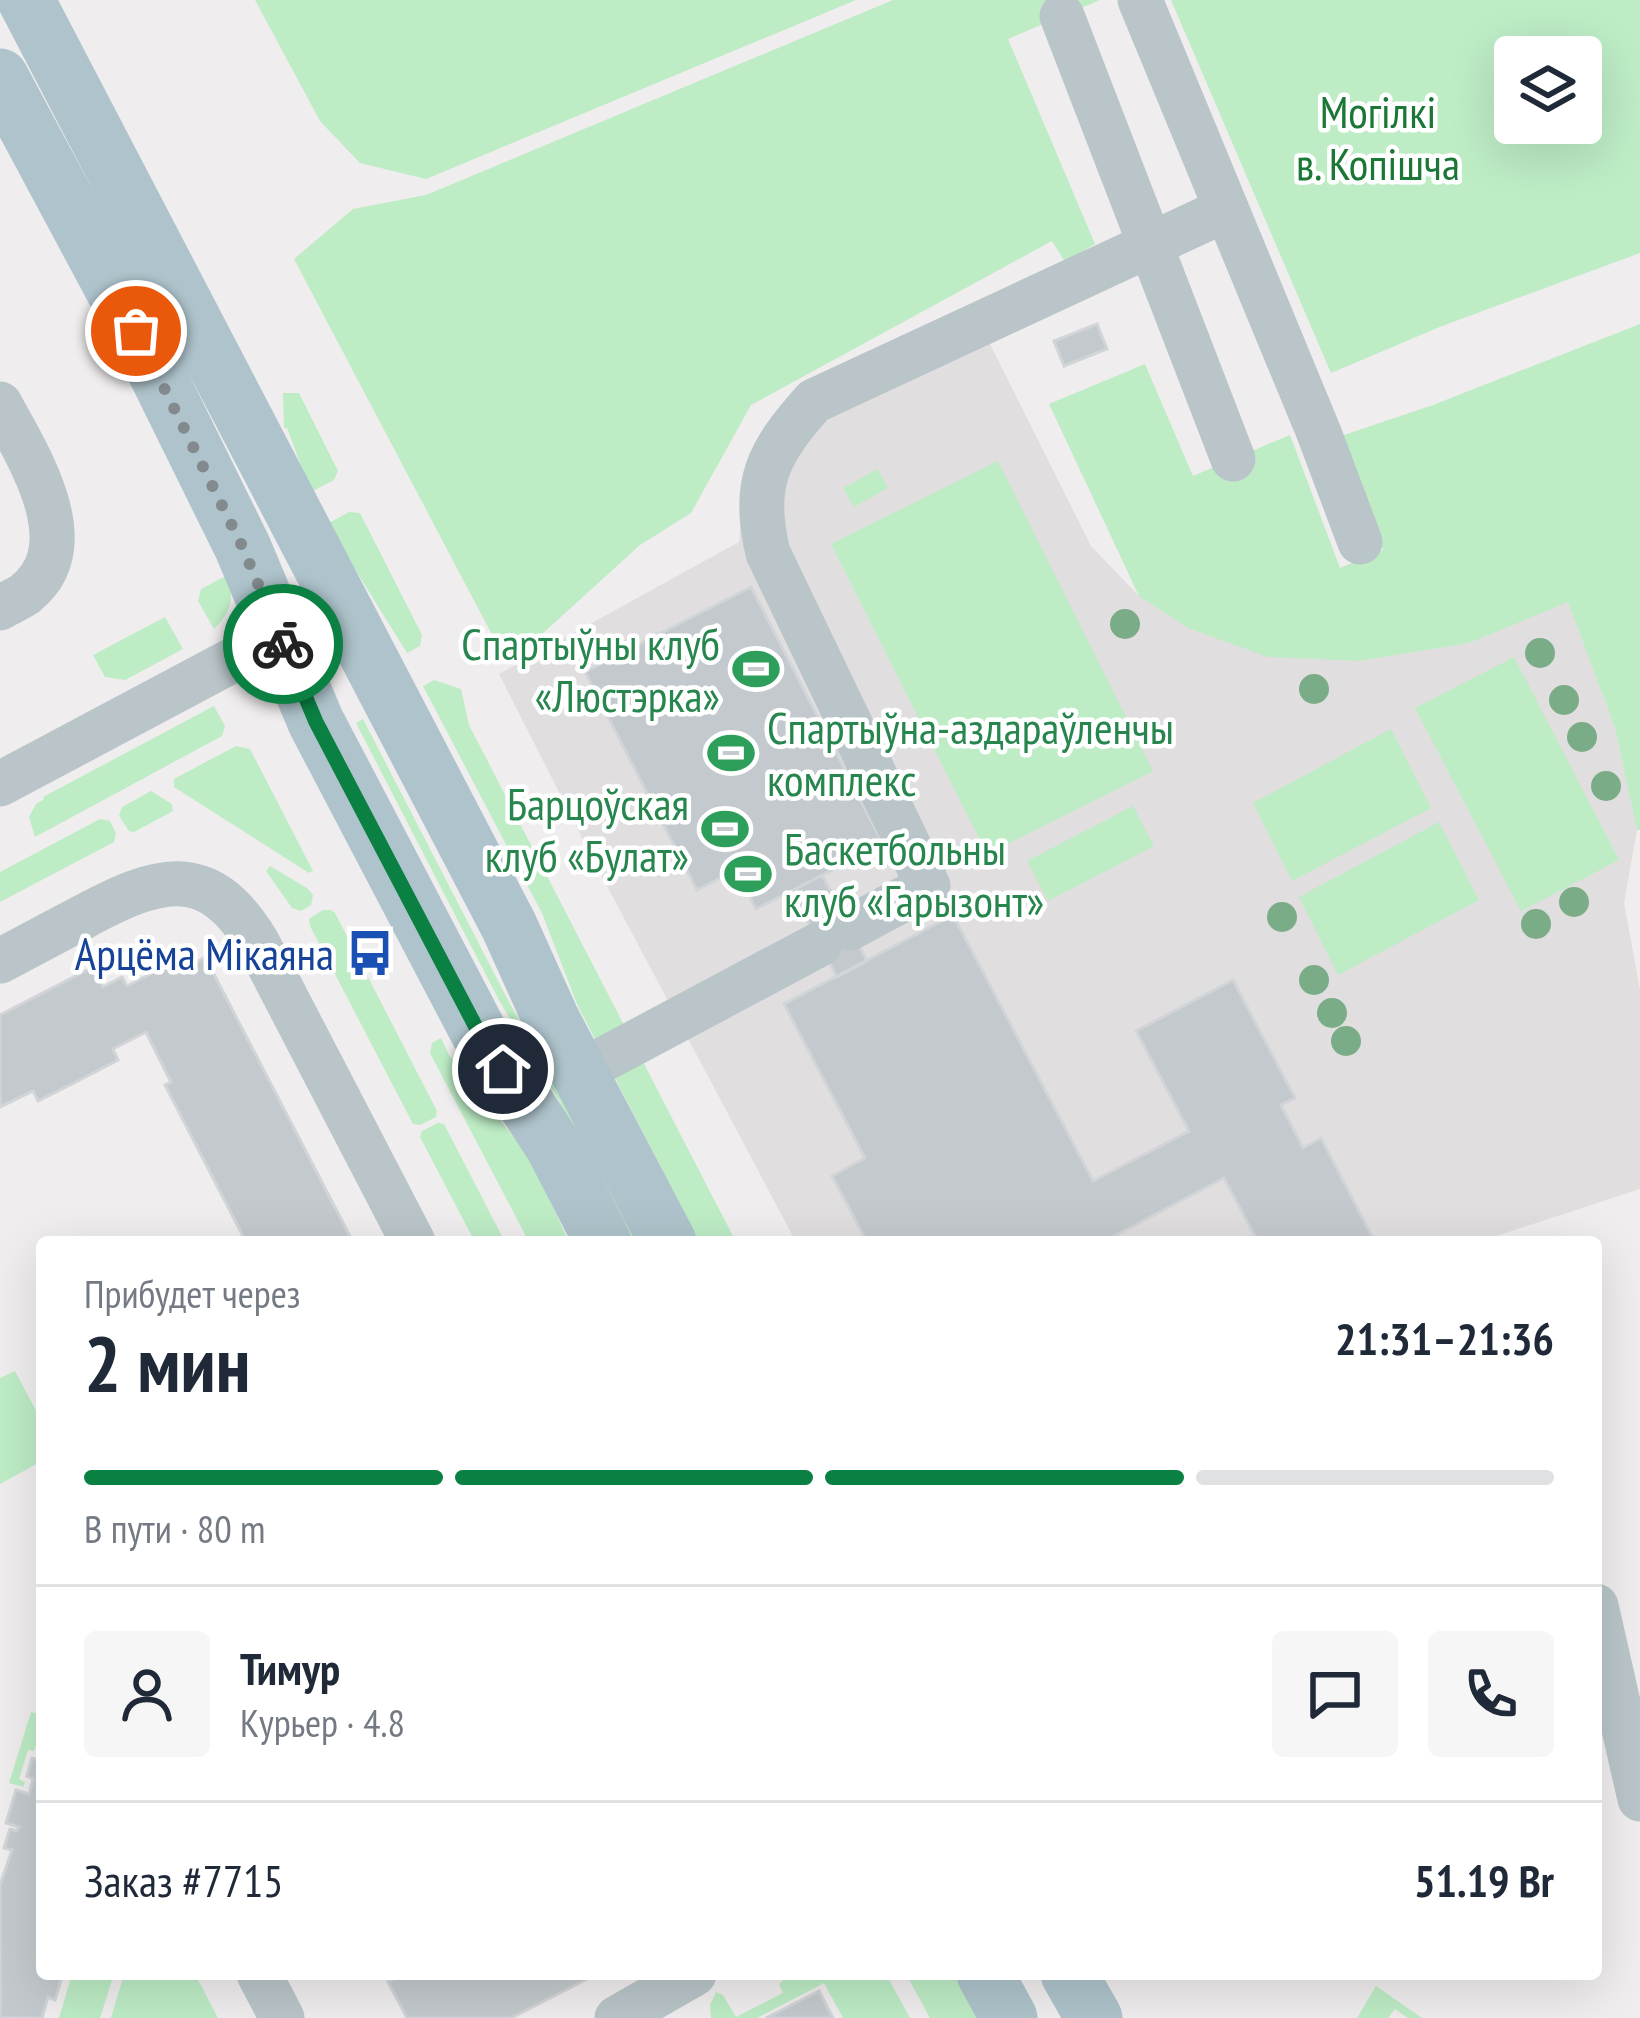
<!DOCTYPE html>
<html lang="ru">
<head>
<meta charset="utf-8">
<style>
  :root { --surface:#fff; --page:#f6f6f7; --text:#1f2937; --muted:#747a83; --line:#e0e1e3; --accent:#0b8043 }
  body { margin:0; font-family:"PT Sans Narrow",sans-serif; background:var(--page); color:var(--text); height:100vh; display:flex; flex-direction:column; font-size:45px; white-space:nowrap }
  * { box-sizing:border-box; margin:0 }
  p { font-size:39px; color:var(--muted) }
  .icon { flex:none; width:66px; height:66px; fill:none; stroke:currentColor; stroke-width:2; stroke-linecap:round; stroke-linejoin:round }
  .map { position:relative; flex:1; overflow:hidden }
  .drawer { position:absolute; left:36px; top:1236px; width:1566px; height:744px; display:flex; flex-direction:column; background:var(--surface); border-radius:12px; box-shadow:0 12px 48px #0002 }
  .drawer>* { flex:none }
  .buttons { position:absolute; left:1494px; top:36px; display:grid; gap:24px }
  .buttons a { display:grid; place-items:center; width:108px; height:108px; border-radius:12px; background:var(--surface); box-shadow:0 12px 48px #0002; font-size:60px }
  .pin { position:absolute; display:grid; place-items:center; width:102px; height:102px; color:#fff; margin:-51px; border:6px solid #fff; border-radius:50%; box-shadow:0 3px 12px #0007 }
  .courier { position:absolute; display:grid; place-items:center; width:120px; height:120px; margin:-60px; border:9px solid #0b8043; border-radius:50%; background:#fff; color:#222; box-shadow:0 3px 15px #0007 }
  .head em { font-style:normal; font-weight:700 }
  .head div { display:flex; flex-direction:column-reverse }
  .head { display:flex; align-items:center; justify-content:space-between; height:204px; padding:0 48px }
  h1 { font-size:78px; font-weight:700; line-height:90px }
  .bar { display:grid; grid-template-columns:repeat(4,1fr); gap:18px 12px; align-content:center; height:144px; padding:0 48px }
  .bar i { height:15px; border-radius:9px; background:var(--line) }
  .bar .current { background:var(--accent) }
  .bar p { grid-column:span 4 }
  .line { display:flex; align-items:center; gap:30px; padding:0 48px; border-top:3px solid var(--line) }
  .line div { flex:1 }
  .round { display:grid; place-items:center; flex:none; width:126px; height:126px; border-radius:12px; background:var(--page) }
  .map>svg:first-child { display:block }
  .education { fill:#e1dedf }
  .green { fill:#bdecc5; fill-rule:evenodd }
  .building { fill:#c4c9cd; stroke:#d1d5d8; stroke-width:3 }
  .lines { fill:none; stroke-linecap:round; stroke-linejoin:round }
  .minor { stroke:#b9c5c9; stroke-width:45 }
  .major { stroke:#aec3cb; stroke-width:57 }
  .tree { fill:#7bac88 }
  .done { stroke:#828a8d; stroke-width:12; stroke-dasharray:0 21.6 }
  .route { stroke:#0b8043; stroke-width:15 }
  .labels { text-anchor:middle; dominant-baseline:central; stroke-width:9; stroke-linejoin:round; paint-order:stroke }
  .park-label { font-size:45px; fill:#1b7735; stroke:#fff }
  .leisure-label { font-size:45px; fill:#27864d; stroke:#fff; text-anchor:end }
  .transit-label { font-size:45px; fill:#164399; stroke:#fff; text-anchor:end }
</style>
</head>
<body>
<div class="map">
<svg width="1640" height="2018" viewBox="0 0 1640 2018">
  <rect width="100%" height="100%" fill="#f0edee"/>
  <path class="education" d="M980 324 1091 546 1139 596 1469 643 1568 601 1615 728 1637 830 1624 903 1640 990V1189L1478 1242H796L598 869 499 674 739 542 746 475 772 426Z"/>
  <path class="green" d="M255 0H856L426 179 360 163 320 121Z
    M893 0H1100L1008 39 1095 244 1065 262 1052 241 751 405 691 513 640 545 508 665 294 259 353 209 426 195Z
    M1171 0H1640V253L1442 326 1331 373ZM1515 57H1581V123H1515Z
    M1640 324V830H1637L1615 728 1568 602 1469 643 1360 661 1268 657 1188 628 1139 596 1049 404 1145 364 1193 476 1290 435 1340 568 1383 550 1341 436 1433 405Z
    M283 393H299L338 471 334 480 311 492 287 428H284Z
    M998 461 1153 771 987 854 831 544Z
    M878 469 888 488 854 507 843 488Z
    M349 512 360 513 422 635 420 646 407 653 327 524Z
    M228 575C234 598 232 612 214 629L198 601 201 589Z
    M165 617 183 649 125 680 105 677 93 655Z
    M1514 657 1619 860 1521 911 1415 708Z
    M434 680 461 689 469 725 736 1242H699L577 1004 542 913 423 686Z
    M214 706 225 726 222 736 35 837 29 817 36 804 44 799 43 797Z
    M363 719 510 1004 572 1109 641 1242H631L558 1099 500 1002 356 723Z
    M1391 729 1431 808 1292 881 1253 803Z
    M236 746 250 749 313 871 309 873 174 787V779Z
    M151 791 172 804 173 811 134 832 129 831 119 816 122 807Z
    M1133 806 1154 846 1048 901 1027 861Z
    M100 819 110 821 116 833 114 842 0 902V872Z
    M1439 822 1479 900 1338 975 1299 897Z
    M270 866 307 888 313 895 311 905 301 911 292 908 266 871Z
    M323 910H331L335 913 437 1111 436 1117 420 1125 413 1124 310 926 309 919Z
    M441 1038 449 1055 530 1158 569 1242H529L430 1053 432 1043Z
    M438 1123 444 1124 505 1242H475L420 1137 422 1131Z
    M15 1371 42 1422V1461L0 1484V1378Z
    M31 1712 42 1715V1732L34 1751 28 1750 19 1779 25 1782 23 1787 9 1783Z
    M72 1974H114L100 2018H59Z
    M124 1974H195L218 2018H111Z
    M790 1974H886L910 2018H843L824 1983 757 2018H711L710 2005 716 1992 723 1995 736 2017 783 1993 779 1984Z
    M906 1974H954L978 2018H930Z
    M1376 1986 1422 2018H1408L1395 2009 1388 2018H1357Z"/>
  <path class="building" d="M1097 324 1107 349 1064 366 1054 341Z
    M751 587 883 844 756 909 736 870 697 890 585 672Z
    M822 875 867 961 837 977 792 891Z
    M953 915 1093 1181 1189 1131 1136 1031 1233 980 1295 1098 1281 1105 1303 1148 1321 1138 1375 1242H1258L1224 1178 1103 1242H867L832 1176 865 1158 784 1004Z
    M188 954 193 964 205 957 353 1242H246L165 1085 171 1082 146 1032 113 1049 118 1060 70 1085 38 1101 33 1091 0 1107V1015L93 967 103 987 122 977 127 986Z
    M42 1752V1974H63L55 2000 48 1997 42 2018H0V1885L12 1850 4 1848 10 1829 17 1831 19 1827 6 1823 16 1790 29 1794 33 1779 27 1776 32 1758 39 1760Z
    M405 1974H597L511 2018H407L388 1982Z
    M819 1991 833 2018H766Z"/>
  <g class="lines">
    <path class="minor" d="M1140 0 1319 433 1360 542
      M1062 16 1233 459
      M0 404C27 455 87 545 25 594 18 599 8 603 0 608
      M0 784 280 635
      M850 928 928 886 768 553C751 484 768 452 814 401L1225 210
      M0 961C28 946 55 932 83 917 156 878 207 859 257 942L413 1242
      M580 1072 820 944
      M1596 1606 1640 1799
      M259 1974 282 2018
      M617 2018 694 1974"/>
    <path class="major" d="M26 0 509 926 551 1019 668 1242
      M0 77 136 331 243 548 316 722 478 1031 553 1145 603 1242
      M985 1974 1009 2018
      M1069 1974 1094 2018"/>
  </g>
  <g class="tree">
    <circle cx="1125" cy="624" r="15"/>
    <circle cx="1540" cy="653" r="15"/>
    <circle cx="1314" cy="689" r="15"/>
    <circle cx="1564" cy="700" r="15"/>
    <circle cx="1582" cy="737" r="15"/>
    <circle cx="1606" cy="786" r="15"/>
    <circle cx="1574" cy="902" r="15"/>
    <circle cx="1282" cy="917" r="15"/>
    <circle cx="1536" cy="924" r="15"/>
    <circle cx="1314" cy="980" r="15"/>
    <circle cx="1332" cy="1013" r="15"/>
    <circle cx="1346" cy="1041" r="15"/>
  </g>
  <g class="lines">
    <path class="done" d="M136 331 243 548 283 644"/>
    <path class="route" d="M283 644 316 722 478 1031 503 1069"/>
  </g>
  <defs>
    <symbol id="stadium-bare" viewBox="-9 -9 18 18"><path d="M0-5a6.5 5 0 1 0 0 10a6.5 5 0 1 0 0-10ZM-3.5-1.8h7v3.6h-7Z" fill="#2e9e5b" stroke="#fff" stroke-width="2.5" paint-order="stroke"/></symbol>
    <symbol id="bus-bare" viewBox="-9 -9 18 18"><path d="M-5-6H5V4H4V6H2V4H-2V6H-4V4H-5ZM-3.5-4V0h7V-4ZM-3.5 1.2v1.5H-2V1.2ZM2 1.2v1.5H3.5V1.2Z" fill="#1a4fb4" stroke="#fff" stroke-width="2.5" paint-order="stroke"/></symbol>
  </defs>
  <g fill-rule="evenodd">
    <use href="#stadium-bare" x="723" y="636" width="66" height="66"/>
    <use href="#stadium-bare" x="698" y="720" width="66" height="66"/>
    <use href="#stadium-bare" x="692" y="796" width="66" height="66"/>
    <use href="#stadium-bare" x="715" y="841" width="66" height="66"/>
    <use href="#bus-bare" x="337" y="920" width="66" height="66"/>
  </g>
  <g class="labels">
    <g class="park-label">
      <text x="1378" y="111">Могілкі<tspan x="1378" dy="52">в. Копішча</tspan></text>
    </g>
    <g class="leisure-label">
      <text x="720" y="643">Cпартыўны клуб<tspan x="720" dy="52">«Люстэрка»</tspan></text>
      <text x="767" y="727" text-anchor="start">Спартыўна-аздараўленчы<tspan x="767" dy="52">комплекс</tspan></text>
      <text x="689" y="803">Барцоўская<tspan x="689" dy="52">клуб «Булат»</tspan></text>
      <text x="784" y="848" text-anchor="start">Баскетбольны<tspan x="784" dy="52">клуб «Гарызонт»</tspan></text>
    </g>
    <g class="transit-label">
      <text x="334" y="953">Арцёма Мікаяна</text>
    </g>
  </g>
</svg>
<div class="buttons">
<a><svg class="icon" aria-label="layers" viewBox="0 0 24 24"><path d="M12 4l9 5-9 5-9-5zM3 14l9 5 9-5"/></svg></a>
</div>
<div class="pin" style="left:136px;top:331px;background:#ea580c"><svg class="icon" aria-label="bag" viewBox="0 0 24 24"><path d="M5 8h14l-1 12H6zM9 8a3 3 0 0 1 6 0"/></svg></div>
<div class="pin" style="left:503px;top:1069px;background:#1f2937"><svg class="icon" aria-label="home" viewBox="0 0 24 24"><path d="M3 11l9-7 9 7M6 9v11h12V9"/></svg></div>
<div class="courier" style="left:283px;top:644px"><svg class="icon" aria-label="bike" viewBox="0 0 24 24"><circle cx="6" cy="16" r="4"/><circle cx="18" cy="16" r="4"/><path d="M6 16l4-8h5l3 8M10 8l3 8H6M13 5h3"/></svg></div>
<section class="drawer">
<div class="head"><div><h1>2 мин</h1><p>Прибудет через</p></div><em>21:31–21:36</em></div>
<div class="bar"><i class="current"></i><i class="current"></i><i class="current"></i><i></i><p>В пути · 80 m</p></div>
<div class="line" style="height:216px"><a class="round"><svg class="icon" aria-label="person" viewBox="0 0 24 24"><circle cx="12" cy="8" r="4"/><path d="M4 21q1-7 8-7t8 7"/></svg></a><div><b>Тимур</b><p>Курьер · 4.8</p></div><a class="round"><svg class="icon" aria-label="chat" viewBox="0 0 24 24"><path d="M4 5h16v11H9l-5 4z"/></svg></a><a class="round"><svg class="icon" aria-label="phone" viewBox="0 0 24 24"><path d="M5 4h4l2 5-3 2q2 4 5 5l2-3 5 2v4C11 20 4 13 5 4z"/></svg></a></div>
<div class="line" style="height:156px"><div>Заказ #7715</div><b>51.19 Br</b></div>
</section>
</div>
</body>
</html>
